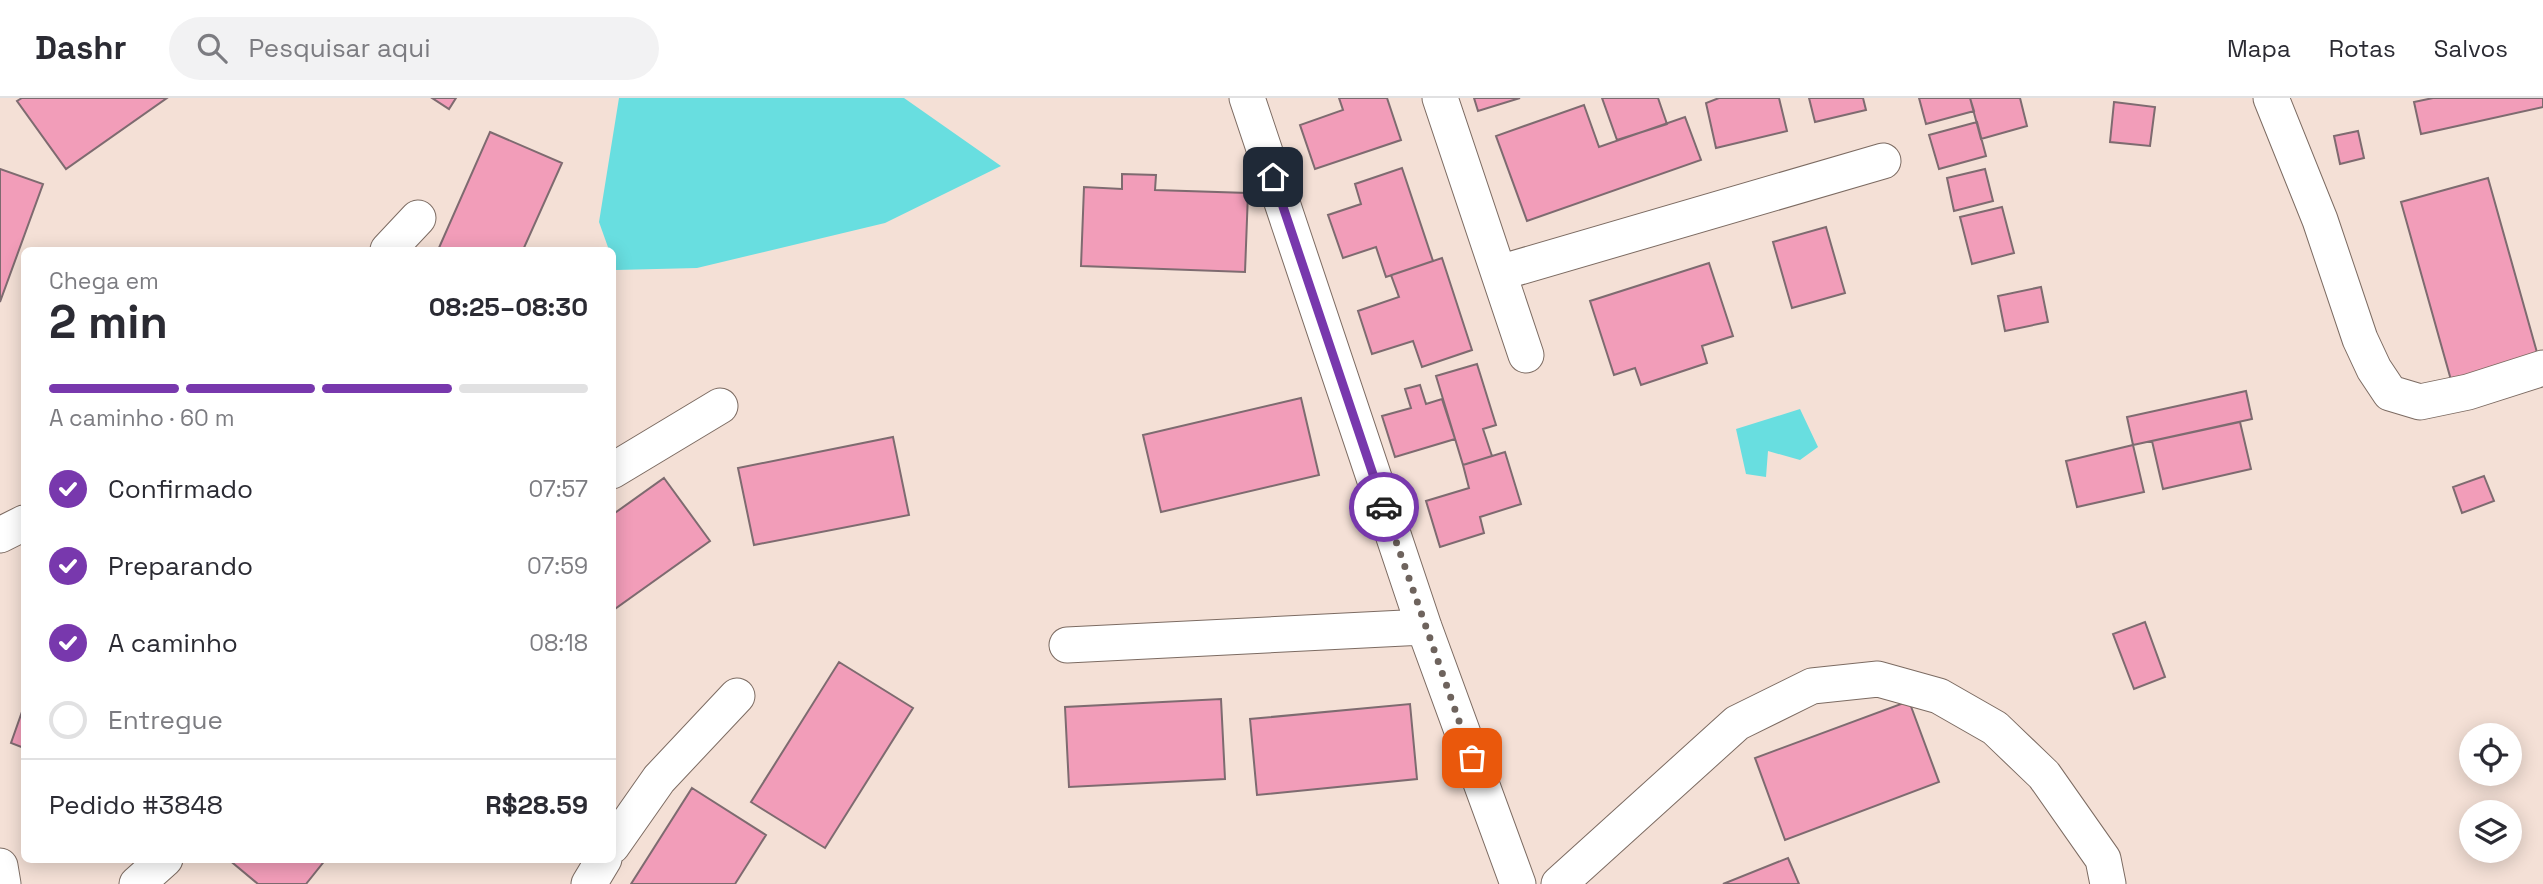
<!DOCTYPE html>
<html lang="pt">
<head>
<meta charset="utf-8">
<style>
  :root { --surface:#fff; --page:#f2f2f3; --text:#2b2b33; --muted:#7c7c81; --line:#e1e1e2; --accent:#7838ad }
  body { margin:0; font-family:"Space Grotesk",sans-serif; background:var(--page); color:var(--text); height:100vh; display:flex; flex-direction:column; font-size:26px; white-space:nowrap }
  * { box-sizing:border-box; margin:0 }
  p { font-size:23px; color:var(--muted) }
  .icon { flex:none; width:38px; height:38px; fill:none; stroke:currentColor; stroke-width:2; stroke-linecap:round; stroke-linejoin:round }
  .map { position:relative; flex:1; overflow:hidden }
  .sheet { position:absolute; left:21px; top:149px; width:595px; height:616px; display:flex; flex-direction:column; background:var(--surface); border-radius:10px; box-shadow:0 4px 18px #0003 }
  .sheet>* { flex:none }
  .tools { position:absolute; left:2459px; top:625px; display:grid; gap:14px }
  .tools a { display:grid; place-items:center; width:63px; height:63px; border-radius:50%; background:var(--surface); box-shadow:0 4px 18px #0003; font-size:35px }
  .pin { position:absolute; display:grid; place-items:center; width:60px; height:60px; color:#fff; margin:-30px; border-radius:14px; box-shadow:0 4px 10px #0006 }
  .courier { position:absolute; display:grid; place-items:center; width:70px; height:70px; margin:-35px; border:5px solid #7838ad; border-radius:50%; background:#fff; color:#222; box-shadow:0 2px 9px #0007 }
  .head em { font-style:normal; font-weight:700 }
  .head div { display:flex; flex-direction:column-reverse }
  .head { display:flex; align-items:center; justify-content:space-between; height:119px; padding:0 28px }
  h1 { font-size:46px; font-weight:700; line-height:52px }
  .bar { display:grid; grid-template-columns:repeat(4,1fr); gap:10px 7px; align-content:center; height:84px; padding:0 28px }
  .bar i { height:9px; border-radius:5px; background:var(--line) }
  .bar .current { background:var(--accent) }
  .bar p { grid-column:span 4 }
  .line { display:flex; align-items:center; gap:18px; padding:0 28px; border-top:2px solid var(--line) }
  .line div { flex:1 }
  ol { padding:0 28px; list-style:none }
  li { display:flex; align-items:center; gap:21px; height:77px }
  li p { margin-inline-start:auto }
  li .icon { padding:7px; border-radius:50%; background:var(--accent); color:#fff; stroke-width:4 }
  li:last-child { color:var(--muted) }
  li i { width:38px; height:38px; border:4px solid var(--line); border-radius:50% }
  header { display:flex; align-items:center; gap:42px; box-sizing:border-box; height:98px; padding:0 35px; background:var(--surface); border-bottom:2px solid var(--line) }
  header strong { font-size:33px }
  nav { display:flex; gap:38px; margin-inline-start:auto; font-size:24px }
  .search { width:490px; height:63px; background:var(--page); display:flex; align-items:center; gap:18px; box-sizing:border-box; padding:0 24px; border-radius:38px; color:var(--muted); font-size:26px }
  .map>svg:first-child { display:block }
  .water { fill:#68dee0 }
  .building { fill:#f29db9; stroke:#7e6b70; stroke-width:2 }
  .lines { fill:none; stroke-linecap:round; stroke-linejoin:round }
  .minor-casing { stroke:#7c6b62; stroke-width:37 }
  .minor { stroke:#fff; stroke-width:35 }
  .done { stroke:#6e635d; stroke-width:7; stroke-dasharray:0 12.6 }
  .route { stroke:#7838ad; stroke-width:9 }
</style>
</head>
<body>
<header>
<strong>Dashr</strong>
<div class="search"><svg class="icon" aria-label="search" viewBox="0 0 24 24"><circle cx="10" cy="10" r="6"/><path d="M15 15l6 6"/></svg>Pesquisar aqui</div>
<nav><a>Mapa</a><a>Rotas</a><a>Salvos</a></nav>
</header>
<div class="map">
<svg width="2543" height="786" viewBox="0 0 2543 786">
  <rect width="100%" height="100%" fill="#f4e0d6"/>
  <path class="water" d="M619 0H904L1001 68 885 125 697 170 616 172 612 152H609L599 124Z
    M1800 311 1818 349 1800 362 1768 353 1766 379 1746 376 1736 331Z"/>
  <path class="building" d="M22 0H167L66 71 17 3Z
    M432 0H456L449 11Z
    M1339 0H1387L1401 42 1315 71 1300 27 1343 12Z
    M1474 0H1520L1478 13Z
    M1602 0H1658L1667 26 1617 42Z
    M1719 0H1779L1787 33 1716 50 1706 5Z
    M1809 0H1863L1866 12 1815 24Z
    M1919 0H1970L1974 13 1926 26Z
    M1970 0H2020L2027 28 1981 41Z
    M2433 0H2543V9L2421 36 2414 4Z
    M2114 4 2155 9 2150 48 2110 44Z
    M1584 7 1599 49 1685 19 1701 62 1527 123 1496 38Z
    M1977 24 1986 58 1939 71 1929 37Z
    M2358 33 2364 60 2340 66 2334 38Z
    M490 34 562 65 523 152H438Z
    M1402 70 1433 163 1386 179 1376 149 1343 160 1328 117 1361 106 1355 86Z
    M0 71 43 86 0 204Z
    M1985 71 1993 103 1954 113 1947 80Z
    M1122 76 1156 77 1155 92 1248 95 1245 174 1081 168 1084 89 1122 91Z
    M2488 80 2538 258 2451 282 2401 104Z
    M2002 109 2014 155 1972 166 1960 119Z
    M1826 129 1845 195 1792 210 1773 144Z
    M1442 160 1472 252 1422 269 1413 243 1372 256 1358 213 1399 199 1391 177Z
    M1709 165 1733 238 1702 248 1707 265 1641 287 1635 270 1614 277 1590 203Z
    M2041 189 2048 224 2005 233 1998 198Z
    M1477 266 1496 327 1483 331 1492 358 1463 367 1436 278Z
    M1420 287 1426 306 1442 301 1455 341 1395 359 1382 318 1411 310 1405 291Z
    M2246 293 2252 321 2133 347 2127 319Z
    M1301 300 1319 377 1161 414 1143 337Z
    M2240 324 2251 371 2163 391 2152 343Z
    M893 339 909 417 754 447 738 370Z
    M2133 347 2144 394 2077 409 2066 363Z
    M1505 354 1521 406 1480 419 1484 435 1440 449 1426 403 1469 390 1463 367Z
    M2484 378 2494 403 2462 415 2453 389Z
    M664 380 710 443 612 513V417Z
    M2145 524 2165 579 2134 591 2113 536Z
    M839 564 913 610 825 750 751 704Z
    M1221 601 1225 681 1069 689 1065 609Z
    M1909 603 1939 684 1785 742 1755 660Z
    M1410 606 1417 681 1257 697 1250 621Z
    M24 608V650L11 645Z
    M692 690 766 737 735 786H631Z
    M1788 760 1799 786H1723Z
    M228 761H326L306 786H258Z"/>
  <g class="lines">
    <defs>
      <path id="minor" d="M1247 0 1424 529 1518 786
        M1440 0 1526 257
        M2271 0 2320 122 2360 241 2374 271 2390 295 2420 304 2468 294 2543 270
        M388 152 418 120
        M1499 175 1883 63
        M612 373 720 308
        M0 437 24 425
        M1067 547 1424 529
        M612 748 659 681 737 598
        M0 768 3 786
        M137 786 165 761
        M589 786 604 761
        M1559 786 1737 625 1812 588 1878 581 1939 598 1995 630 2044 677 2103 761 2108 786"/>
    </defs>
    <use href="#minor" class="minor-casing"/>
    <use href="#minor" class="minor"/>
  </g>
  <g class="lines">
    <path class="done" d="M1384 409 1472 660"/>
    <path class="route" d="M1273 79 1384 409"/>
  </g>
</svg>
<div class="tools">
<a><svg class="icon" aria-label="locate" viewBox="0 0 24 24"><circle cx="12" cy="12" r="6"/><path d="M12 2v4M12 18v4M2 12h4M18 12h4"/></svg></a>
<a><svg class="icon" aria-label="layers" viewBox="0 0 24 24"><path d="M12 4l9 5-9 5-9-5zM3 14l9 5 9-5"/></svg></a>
</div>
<div class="pin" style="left:1472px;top:660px;background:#ea580c"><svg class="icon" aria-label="bag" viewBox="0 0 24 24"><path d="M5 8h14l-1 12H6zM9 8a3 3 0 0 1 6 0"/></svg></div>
<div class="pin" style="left:1273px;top:79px;background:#1f2937"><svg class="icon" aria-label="home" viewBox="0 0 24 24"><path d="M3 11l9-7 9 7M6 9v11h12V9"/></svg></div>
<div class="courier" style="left:1384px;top:409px"><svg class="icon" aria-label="car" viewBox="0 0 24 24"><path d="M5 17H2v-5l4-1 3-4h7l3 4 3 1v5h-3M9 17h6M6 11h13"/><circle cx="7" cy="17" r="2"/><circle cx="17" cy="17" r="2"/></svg></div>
<section class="sheet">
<div class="head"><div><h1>2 min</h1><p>Chega em</p></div><em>08:25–08:30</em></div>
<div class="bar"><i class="current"></i><i class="current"></i><i class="current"></i><i></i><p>A caminho · 60 m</p></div>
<ol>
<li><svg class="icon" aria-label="check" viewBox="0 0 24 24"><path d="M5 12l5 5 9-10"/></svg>Confirmado<p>07:57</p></li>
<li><svg class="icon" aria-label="check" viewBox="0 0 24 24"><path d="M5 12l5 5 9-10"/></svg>Preparando<p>07:59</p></li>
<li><svg class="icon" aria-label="check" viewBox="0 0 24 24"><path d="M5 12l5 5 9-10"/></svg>A caminho<p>08:18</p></li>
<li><i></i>Entregue</li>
</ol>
<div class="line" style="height:91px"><div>Pedido #3848</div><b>R$28.59</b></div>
</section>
</div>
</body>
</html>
